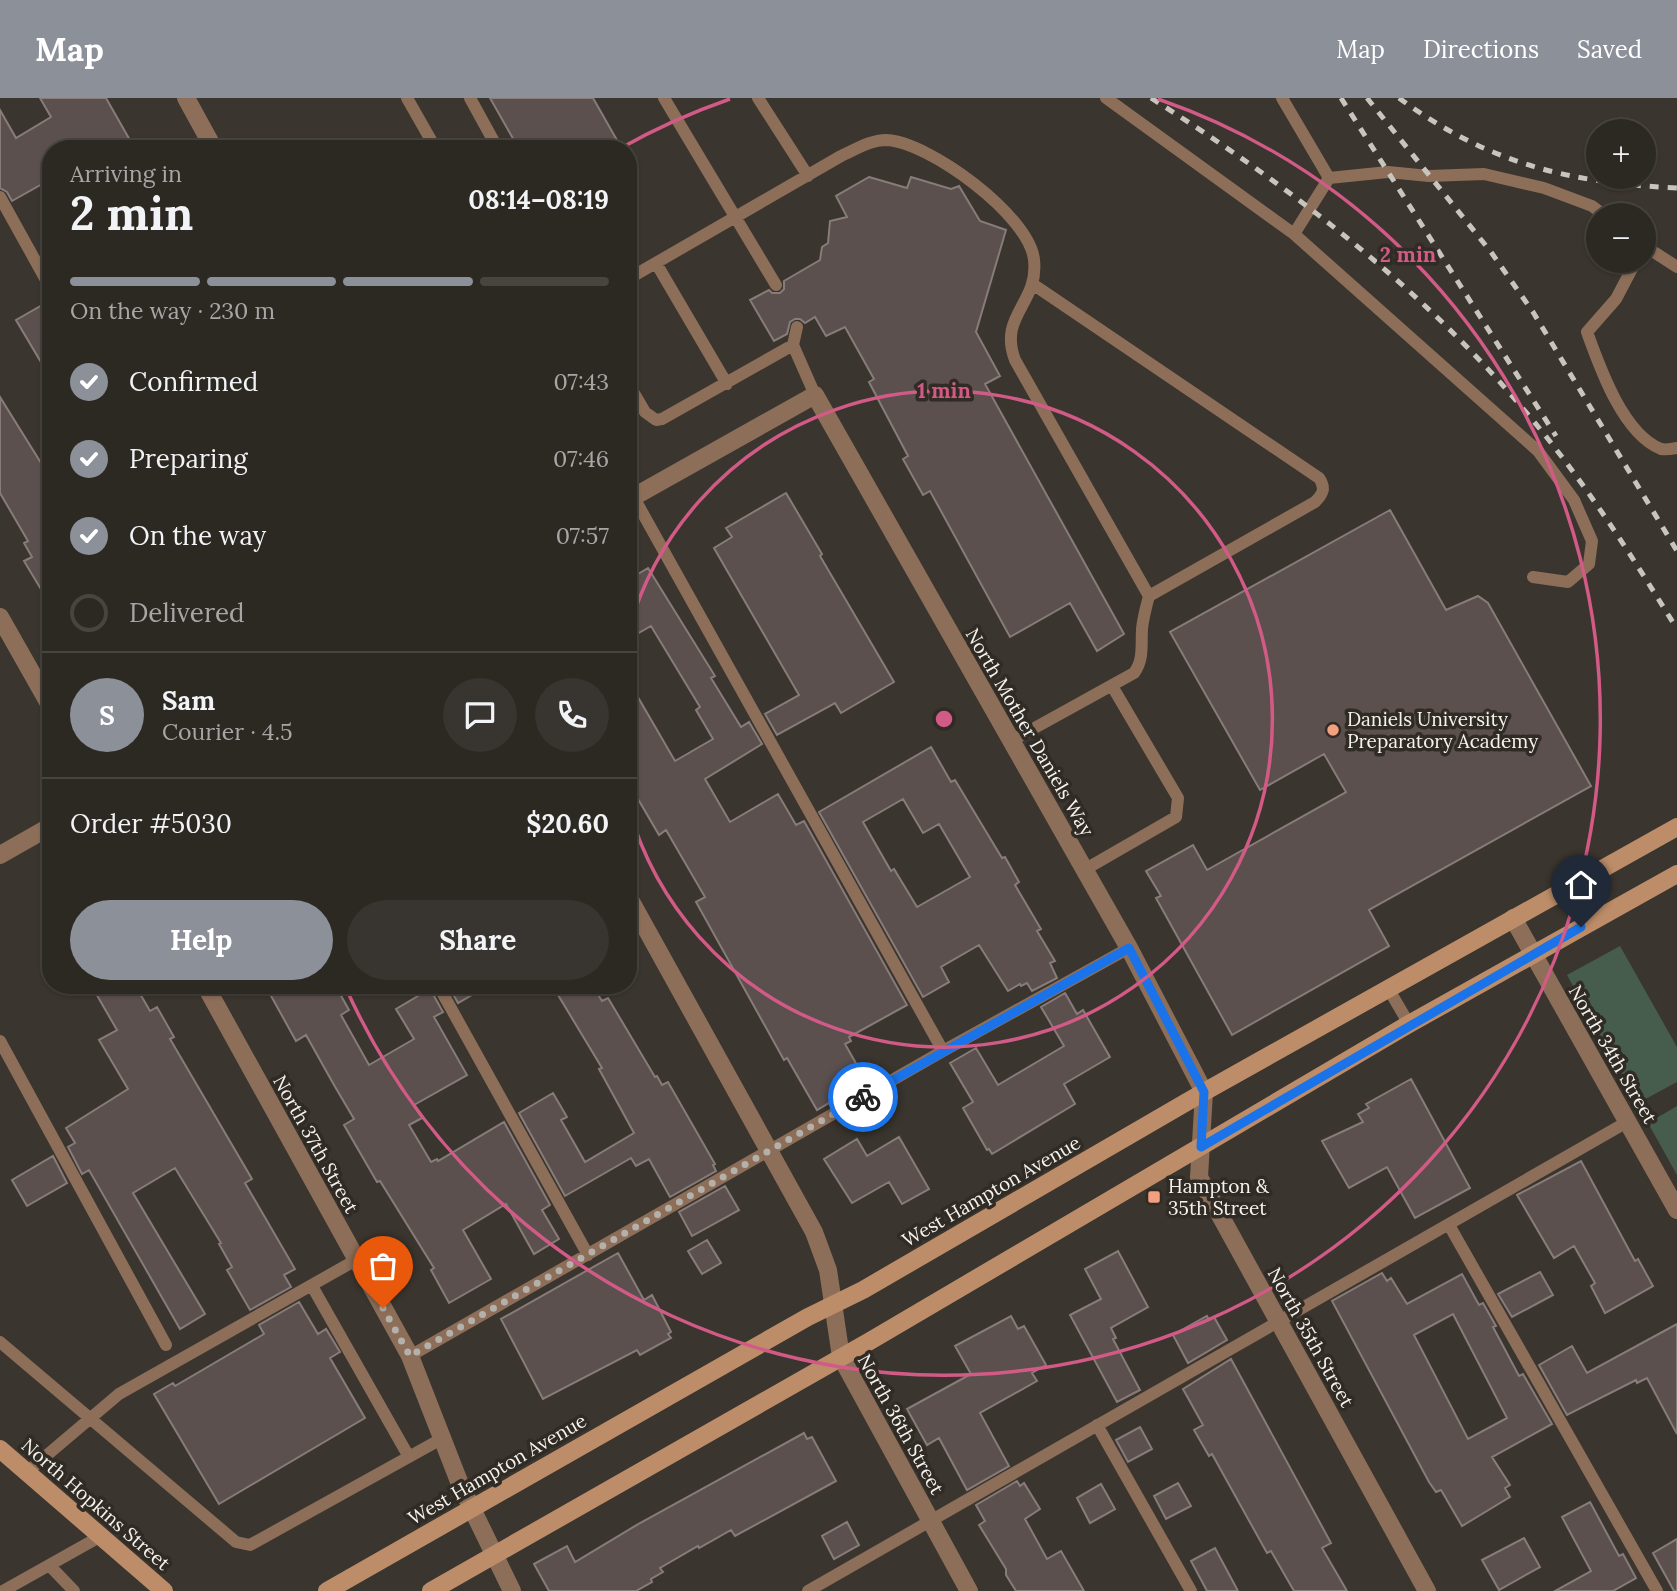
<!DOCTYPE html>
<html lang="en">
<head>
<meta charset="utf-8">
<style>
  :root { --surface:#2c2822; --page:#38342f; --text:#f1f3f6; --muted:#a6a6a5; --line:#484440; --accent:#8c9099 }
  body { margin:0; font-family:Lora,serif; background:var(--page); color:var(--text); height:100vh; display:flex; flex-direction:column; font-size:26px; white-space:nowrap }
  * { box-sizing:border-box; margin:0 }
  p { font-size:23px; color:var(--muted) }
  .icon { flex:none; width:38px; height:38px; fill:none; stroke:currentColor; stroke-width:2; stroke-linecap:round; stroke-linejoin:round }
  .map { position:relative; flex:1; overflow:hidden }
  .panel { position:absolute; left:42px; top:42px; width:595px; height:854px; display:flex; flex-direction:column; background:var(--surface); border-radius:28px; box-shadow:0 2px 5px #0004,0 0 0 2px var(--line) }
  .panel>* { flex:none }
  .tools { position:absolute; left:1586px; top:21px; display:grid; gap:14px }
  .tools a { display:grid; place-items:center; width:70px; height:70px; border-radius:50%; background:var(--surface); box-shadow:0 2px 5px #0004,0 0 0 2px var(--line); font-size:35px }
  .pin { position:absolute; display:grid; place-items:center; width:60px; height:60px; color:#fff; margin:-72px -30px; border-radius:50% 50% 50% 0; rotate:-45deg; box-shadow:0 0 7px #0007 }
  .pin .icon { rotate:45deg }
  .courier { position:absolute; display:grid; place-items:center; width:70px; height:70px; margin:-35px; border:5px solid #1a73e8; border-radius:50%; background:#fff; color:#222; box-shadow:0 2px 9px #0007 }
  .headline em { font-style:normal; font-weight:700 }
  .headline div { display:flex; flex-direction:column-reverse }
  .headline { display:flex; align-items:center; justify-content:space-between; height:119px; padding:0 28px }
  h1 { font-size:46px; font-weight:700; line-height:52px }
  .bar { display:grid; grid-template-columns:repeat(4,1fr); gap:10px 7px; align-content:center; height:84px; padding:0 28px }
  .bar i { height:9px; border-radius:5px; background:var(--line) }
  .bar .selected { background:var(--accent) }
  .bar p { grid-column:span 4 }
  .line { display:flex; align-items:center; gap:18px; padding:0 28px; border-top:2px solid var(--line) }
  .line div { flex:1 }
  .round { display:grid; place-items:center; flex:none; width:74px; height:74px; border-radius:37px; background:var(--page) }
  ol { padding:0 28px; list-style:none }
  li { display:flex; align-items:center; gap:21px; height:77px }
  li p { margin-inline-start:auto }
  li .icon { padding:7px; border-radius:50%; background:var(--accent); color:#fff; stroke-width:4 }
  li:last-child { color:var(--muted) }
  li i { width:38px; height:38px; border:4px solid var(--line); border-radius:50% }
  .primary-button { display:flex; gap:14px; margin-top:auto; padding:14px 28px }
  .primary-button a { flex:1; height:80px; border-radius:42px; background:var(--accent); color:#fff; font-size:28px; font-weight:700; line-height:80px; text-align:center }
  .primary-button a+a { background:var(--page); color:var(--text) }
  header { display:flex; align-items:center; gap:42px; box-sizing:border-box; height:98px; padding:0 35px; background:var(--accent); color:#fff }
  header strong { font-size:33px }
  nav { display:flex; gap:38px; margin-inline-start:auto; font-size:24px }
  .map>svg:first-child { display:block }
  .green { fill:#465d4e }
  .building { fill:#5b504e; stroke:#877c79; stroke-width:2; fill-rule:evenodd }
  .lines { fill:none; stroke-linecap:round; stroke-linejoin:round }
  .lane { stroke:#8d6e58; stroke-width:12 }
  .street { stroke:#8d6e58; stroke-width:18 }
  .secondary { stroke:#bd8d69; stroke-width:18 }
  .rail { stroke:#c8c5bf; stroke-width:5; stroke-dasharray:9 9; stroke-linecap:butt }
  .done { stroke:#b4b0ab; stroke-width:7; stroke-dasharray:0 12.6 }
  .route { stroke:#1a73e8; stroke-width:9 }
  .ring { fill:none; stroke:#d25a87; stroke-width:3.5 }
  .poi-dot { fill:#f2a080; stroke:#302b24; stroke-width:2.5 }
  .labels { text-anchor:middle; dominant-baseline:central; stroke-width:7; stroke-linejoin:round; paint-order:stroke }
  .poi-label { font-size:19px; fill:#f6f3ee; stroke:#302b24; text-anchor:start }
  .street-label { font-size:19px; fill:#f6f3ee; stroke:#302b24 }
  .centre { fill:#d25a87; stroke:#302b24; stroke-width:3.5 }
  .ring-label { font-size:21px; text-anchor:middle; font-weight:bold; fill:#d25a87; stroke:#302b24; stroke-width:7; stroke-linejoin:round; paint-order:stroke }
</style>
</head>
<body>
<header>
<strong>Map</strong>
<nav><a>Map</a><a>Directions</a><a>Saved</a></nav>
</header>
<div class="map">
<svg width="1677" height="1493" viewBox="0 0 1677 1493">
  <rect width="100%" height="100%" fill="#3a352e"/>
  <path class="green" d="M1620 848 1677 949V984L1638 1005 1567 877Z
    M1677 1008V1077L1648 1025Z"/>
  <path class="building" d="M40 0H106L135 51H51V81L12 103 7 94 0 90V12L16 40 51 19Z
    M490 0H593L622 51H519Z
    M869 79 907 90 911 79 951 91 959 88 980 123 1006 132 976 234 1000 278 985 286 1124 536 1097 553 1070 505 1010 539 930 393 923 397 903 361 908 358 869 284 874 281 845 229 826 238 815 219 805 225 800 221H795L790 224 787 236 774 243 750 202 769 192 772 195H780L784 191V183L820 162 822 149 828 145 830 123 847 119 836 98Z
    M51 202V281L16 222Z
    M0 299 51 381V508L24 463 32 459 24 445 28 443 0 395Z
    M786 395 822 456 820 458 894 584 841 615 835 605 777 637 765 616 799 597 714 450 732 439 726 430Z
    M1390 412 1446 512 1478 498 1488 505 1591 688 1369 812 1389 848 1232 937 1156 800 1161 798 1146 773 1193 747 1207 772 1346 694 1324 656 1260 692 1170 534Z
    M648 470 715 578 711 580 741 629 749 624 762 646 705 681 730 724 778 696 796 727 804 723 907 907 849 939 851 943 845 946 866 983 817 1012 787 960 784 962 696 804 705 799 666 732 659 737 631 689 638 685 628 668V582L675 663 713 641 696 612 700 609 651 528 628 541V482Z
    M931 649 951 684 955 682 1002 760 1005 759 1019 784 1015 787 1041 831 1037 833 1055 863 1050 865 1057 880 1032 893 1027 885 1021 888 1020 886 1008 893 979 847 941 869 949 884 923 899 819 714ZM903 701 923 735 939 726 970 779 917 809 894 771 891 773 863 724Z
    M91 887H135L150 913 157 909 174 939 170 941 252 1081 245 1085 295 1171 284 1177 291 1189 250 1212 227 1172 232 1169 219 1146 221 1145 175 1070 133 1095 205 1216 180 1231 89 1072 82 1076 68 1049 75 1045 66 1030 128 991 99 942 117 932Z
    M265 887H335L349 912 341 917 369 967 414 941 396 911 430 891 443 914 434 919 467 977 414 1007 422 1020 409 1027 431 1064 437 1061 438 1063 504 1024 550 1107 542 1112 559 1141 534 1156 506 1106 463 1132 491 1181 449 1205 431 1172 434 1170 380 1083 377 1084 344 1027 354 1021 334 987 306 937 296 943Z
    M448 887H489L458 905Z
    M552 887H592L602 903 608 900 655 979 657 978 662 987 668 984 715 1066 713 1067 716 1073 670 1099 649 1061 636 1068 631 1060 565 1098 519 1015 553 995 567 1019 561 1022 585 1064 634 1035 599 971 602 970Z
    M1065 895 1077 916 1083 912 1110 959 1064 986 1075 1006 992 1056 989 1051 987 1052 963 1010 973 1004 950 965 976 950 998 987 1064 948 1041 909Z
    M1411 981 1470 1090 1415 1120 1387 1069 1349 1090 1322 1043 1363 1024 1358 1016 1369 1010 1366 1006Z
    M899 1039 929 1091 902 1106 889 1084 852 1105 824 1061 857 1041 867 1058Z
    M53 1058 67 1085 27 1108 12 1082Z
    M1581 1063 1635 1163 1638 1161 1653 1188 1605 1215 1591 1188 1595 1185 1574 1148 1554 1160 1517 1097Z
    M725 1088 739 1112 692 1138 679 1114Z
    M707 1142 721 1165 702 1176 688 1153Z
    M1118 1153 1148 1209 1111 1230 1116 1240 1113 1241 1140 1292 1117 1304 1070 1217 1101 1201 1085 1171Z
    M618 1155 644 1202 652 1197 671 1234 668 1236 671 1240 640 1257 637 1252 543 1301 501 1221Z
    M1540 1174 1553 1197 1512 1219 1498 1196Z
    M1382 1175 1387 1183 1391 1180 1407 1206 1462 1176 1479 1207 1483 1205 1496 1228 1493 1229 1519 1278 1523 1276 1552 1326 1492 1359 1510 1387 1505 1390 1510 1399 1462 1428 1441 1392 1436 1394 1429 1384 1332 1203ZM1453 1216 1507 1320 1468 1341 1414 1237Z
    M299 1204 318 1236 326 1231 340 1254 330 1260 365 1320 219 1406 154 1296 173 1285 175 1288 264 1236 259 1227Z
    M1011 1218 1018 1231 1024 1228 1046 1267 1032 1275 1037 1283 980 1315 1009 1368 967 1392 939 1340 927 1347 907 1311 971 1276 955 1248Z
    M1207 1218 1209 1222 1214 1219 1227 1242 1188 1265 1173 1237Z
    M1677 1226V1336L1647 1280 1637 1285 1636 1282 1567 1317 1539 1267 1572 1248 1587 1275Z
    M1231 1261 1331 1445 1322 1450 1347 1493H1294L1271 1453 1267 1455 1212 1356 1209 1358 1194 1332 1203 1327 1183 1291Z
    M1140 1329 1152 1351 1128 1364 1116 1342Z
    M804 1335 807 1341 812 1339 836 1383 735 1438 731 1432 699 1450 698 1448 660 1470 663 1474 651 1481 652 1484 636 1493H549L534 1466 567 1448 575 1464 640 1425Z
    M1017 1383 1020 1388 1024 1385 1040 1411 1025 1421 1047 1461 1061 1453 1084 1493H1016L1006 1477V1471L979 1427 985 1423 976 1407Z
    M1178 1385 1191 1408 1166 1421 1154 1398Z
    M1101 1386 1115 1411 1090 1425 1077 1400Z
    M1590 1404 1619 1458 1623 1456 1636 1480 1613 1493H1555L1591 1473 1562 1419Z
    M847 1424 859 1447 834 1461 822 1438Z
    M1524 1440 1540 1469 1499 1492 1482 1462Z
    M1677 1441V1493H1674L1653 1455Z
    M1215 1450 1238 1493H1207L1191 1463Z"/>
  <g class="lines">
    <path class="lane" d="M407 0 436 51
      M470 0 498 51
      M664 0 776 187
      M758 0 808 78
      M1106 0 1294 136 1538 353 1574 402 1592 443 1589 466 1568 484 1533 479
      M1282 0 1329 80
      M0 99 51 191
      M1294 136 1329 80 1388 74 1429 78 1484 76 1544 90 1592 108 1604 117
      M1643 147 1677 169
      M1636 163 1616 201 1587 234C1600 270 1623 336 1661 351 1666 352 1672 351 1677 350
      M656 165 727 286
      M628 181 841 58C855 52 870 42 886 42 928 43 1030 118 1034 162 1039 206 998 217 1015 262L1149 498C1146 509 1143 520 1142 531 1141 547 1144 562 1134 575L1011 643
      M1034 187 1319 380C1326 390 1323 396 1315 404L1149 498
      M793 247 797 229
      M628 285 645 314 656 322 662 321 793 247 815 297
      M628 389 943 953
      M1084 772 1176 719 1178 700 1112 588
      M438 887 588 1157
      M1388 890 1409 926
      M0 943 166 1247
      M1449 1127 1657 1493
      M312 1188 409 1359
      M0 1244 236 1444 250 1447 443 1340
      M410 1258 943 953 1129 850
      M1097 1327 1191 1493
      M27 1374 119 1296 356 1162
      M49 1467 74 1493
      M3 1493 101 1438
      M808 1493 1627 1024"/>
    <path class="street" d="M186 0 214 51
      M628 402 815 297 1129 850 1204 994 1199 1079 1427 1493
      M0 519 51 609
      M0 757 51 728
      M628 798 814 1134 828 1172 841 1259 969 1493
      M1513 820 1677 1112
      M205 887 410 1258 460 1386 512 1493"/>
    <path class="secondary" d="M0 1351 164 1493
      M327 1493 808 1219 863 1192 1204 994 1677 729
      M431 1493 870 1243 1409 926 1677 776"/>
    <path class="rail" d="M1151 0C1288 87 1420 188 1525 313 1583 381 1630 455 1677 531
      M1341 0 1556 338
      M1367 0 1491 154 1533 214 1677 453
      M1399 0C1487 65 1569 85 1677 90"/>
  </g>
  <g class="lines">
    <path class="done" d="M383 1210 410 1258 863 999"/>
    <path class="route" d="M863 999 1129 850 1204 994 1201 1049 1581 829"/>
  </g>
  <g class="ring">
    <path d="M629 531A328 328 0 1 1 629 711"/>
    <path d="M621 50A656 656 0 0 1 730 1M1158 1A656 656 0 1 1 345 888"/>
  </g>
  <g class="poi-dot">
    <circle cx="1333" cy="632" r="7"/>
    <rect x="1147" y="1092" width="14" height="14" rx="3.5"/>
  </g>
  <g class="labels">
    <g class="poi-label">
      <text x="1347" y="621">Daniels University<tspan x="1347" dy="22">Preparatory Academy</tspan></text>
      <text x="1168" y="1088">Hampton &amp;<tspan x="1168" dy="22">35th Street</tspan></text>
    </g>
    <g class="street-label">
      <text transform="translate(1030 634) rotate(60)">North Mother Daniels Way</text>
      <text transform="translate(1613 956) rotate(60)">North 34th Street</text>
      <text transform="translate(316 1046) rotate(61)">North 37th Street</text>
      <text transform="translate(991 1093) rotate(-30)">West Hampton Avenue</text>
      <text transform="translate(1311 1239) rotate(61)">North 35th Street</text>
      <text transform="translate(901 1326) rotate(61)">North 36th Street</text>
      <text transform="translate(497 1371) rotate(-30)">West Hampton Avenue</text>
      <text transform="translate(96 1406) rotate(41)">North Hopkins Street</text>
    </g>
  </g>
  <circle cx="944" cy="621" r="10" class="centre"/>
  <g class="ring-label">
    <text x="1408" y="164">2 min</text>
    <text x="944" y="300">1 min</text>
  </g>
</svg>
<div class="tools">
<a>+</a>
<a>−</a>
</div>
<div class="pin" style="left:383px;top:1210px;background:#ea580c"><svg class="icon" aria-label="bag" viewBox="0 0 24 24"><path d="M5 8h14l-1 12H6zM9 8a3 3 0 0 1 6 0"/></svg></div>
<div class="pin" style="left:1581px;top:829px;background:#1f2937"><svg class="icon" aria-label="home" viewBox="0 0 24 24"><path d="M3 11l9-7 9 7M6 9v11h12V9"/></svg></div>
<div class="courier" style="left:863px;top:999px"><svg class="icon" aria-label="bike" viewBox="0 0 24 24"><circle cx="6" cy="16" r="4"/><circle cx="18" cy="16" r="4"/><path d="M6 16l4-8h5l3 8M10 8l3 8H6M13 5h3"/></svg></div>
<section class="panel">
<div class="headline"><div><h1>2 min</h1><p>Arriving in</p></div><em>08:14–08:19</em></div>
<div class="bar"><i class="selected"></i><i class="selected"></i><i class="selected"></i><i></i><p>On the way · 230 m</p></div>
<ol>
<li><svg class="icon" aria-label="check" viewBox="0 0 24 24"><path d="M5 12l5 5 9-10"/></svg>Confirmed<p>07:43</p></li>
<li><svg class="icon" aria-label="check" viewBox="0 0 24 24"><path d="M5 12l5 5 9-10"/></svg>Preparing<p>07:46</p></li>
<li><svg class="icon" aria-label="check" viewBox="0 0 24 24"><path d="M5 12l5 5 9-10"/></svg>On the way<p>07:57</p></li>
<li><i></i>Delivered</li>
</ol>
<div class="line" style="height:126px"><b class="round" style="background:var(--accent);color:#fff">S</b><div><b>Sam</b><p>Courier · 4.5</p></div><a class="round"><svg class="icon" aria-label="chat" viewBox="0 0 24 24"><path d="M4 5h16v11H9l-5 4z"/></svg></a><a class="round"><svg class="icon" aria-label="phone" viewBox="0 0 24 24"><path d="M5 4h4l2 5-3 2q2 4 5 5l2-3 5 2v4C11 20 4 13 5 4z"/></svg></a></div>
<div class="line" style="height:91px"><div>Order #5030</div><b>$20.60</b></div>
<div class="primary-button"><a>Help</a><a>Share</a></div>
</section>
</div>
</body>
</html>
